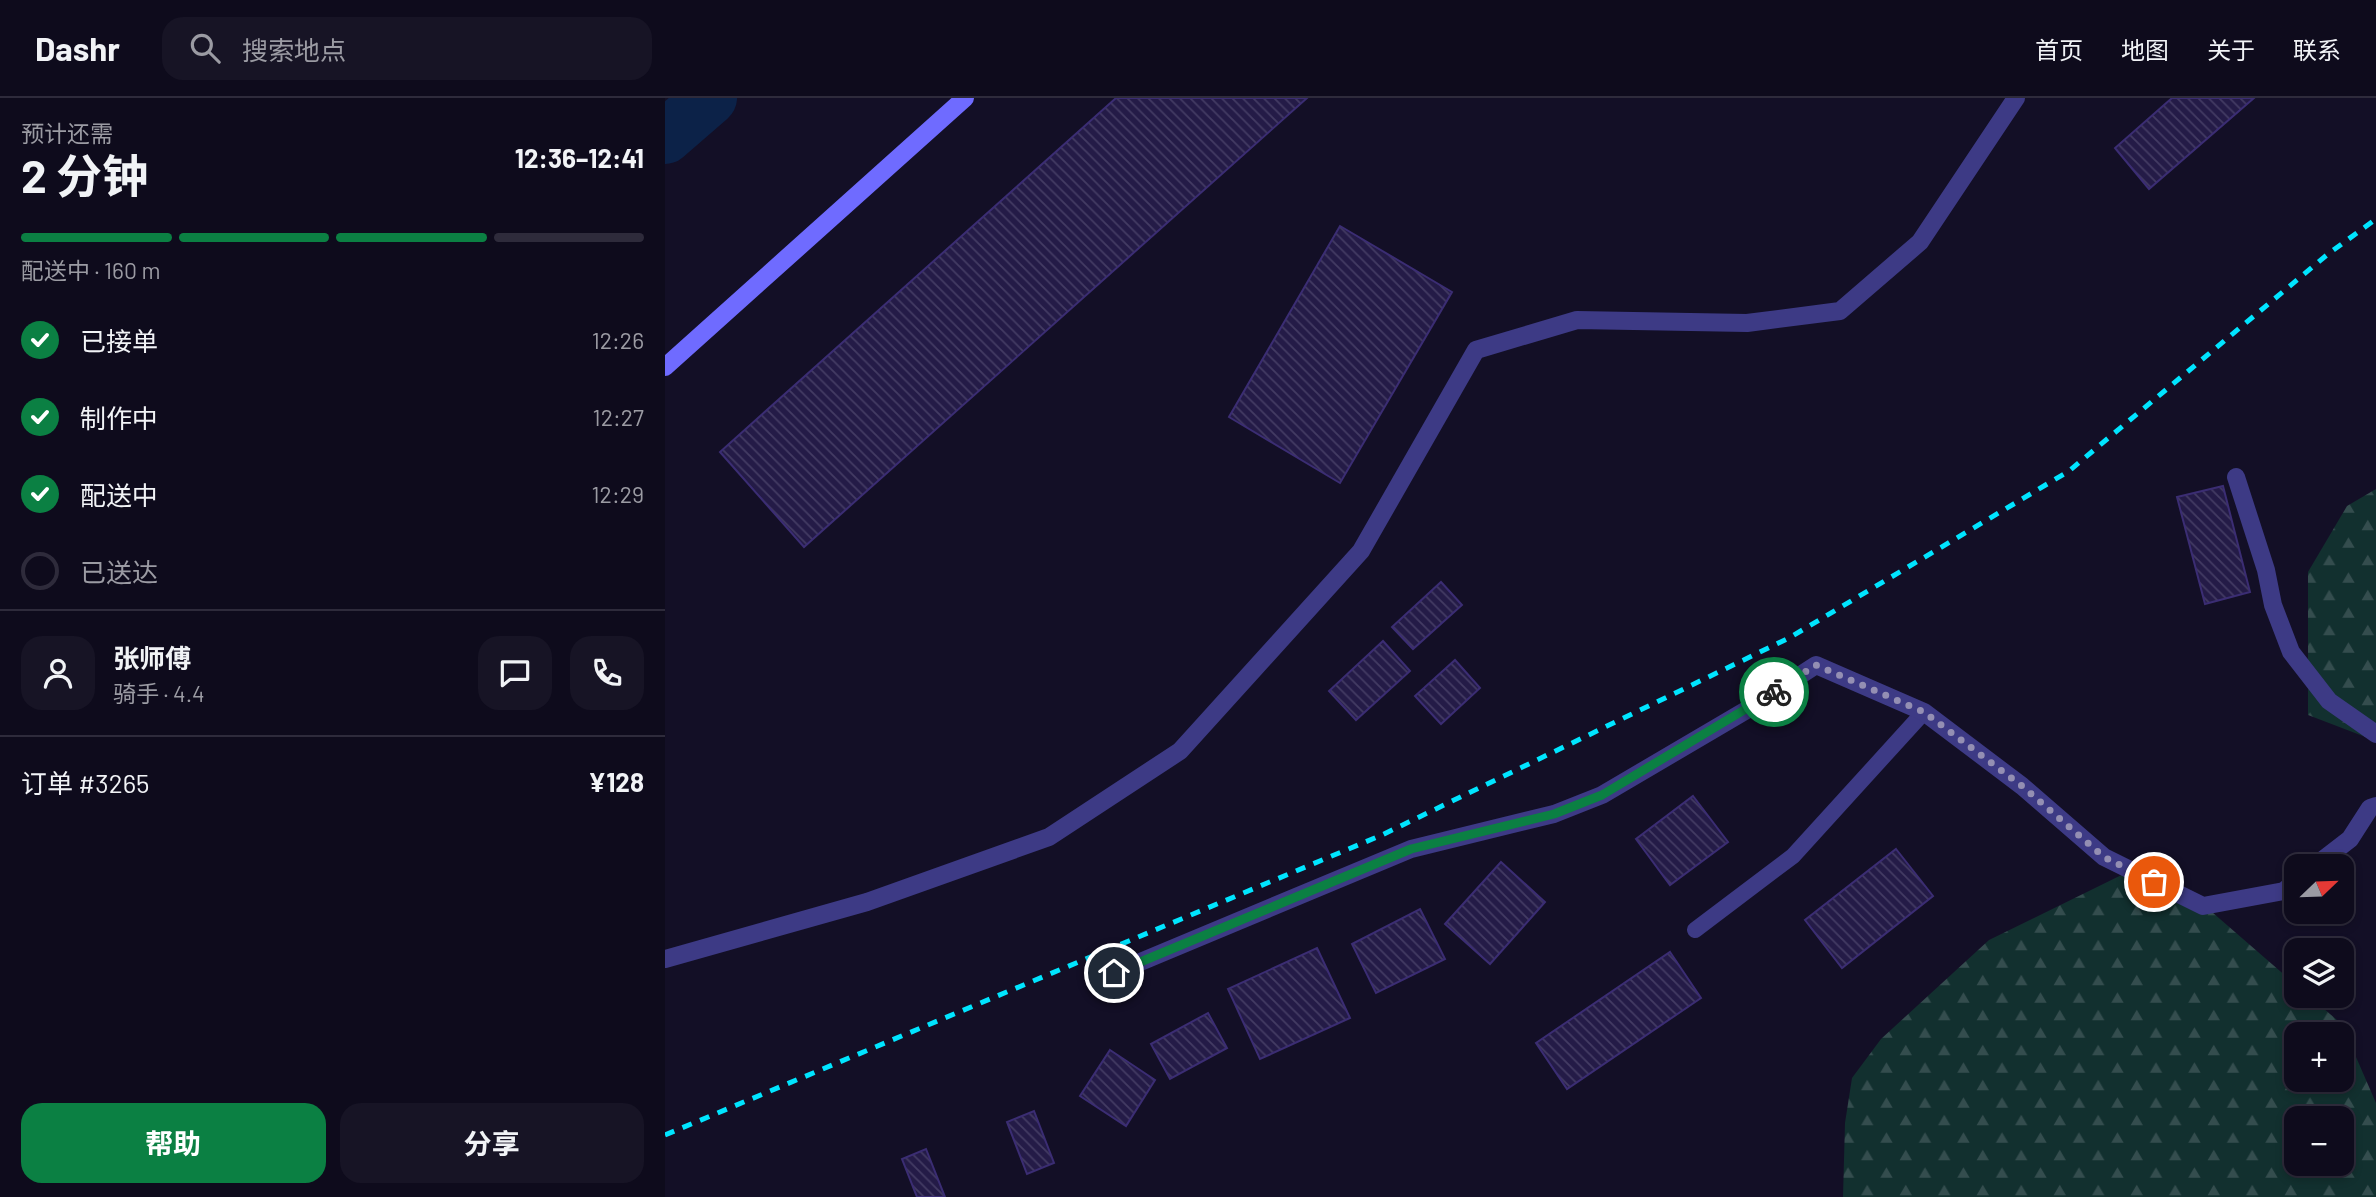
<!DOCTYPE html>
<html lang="zh">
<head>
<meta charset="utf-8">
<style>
  :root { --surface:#0e0b1c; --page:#171425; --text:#f1f3f6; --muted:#9b9ba3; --line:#2e2b3b; --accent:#0b8043 }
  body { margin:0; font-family:Barlow,"Noto Sans SC",sans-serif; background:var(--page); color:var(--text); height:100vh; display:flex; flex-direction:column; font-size:26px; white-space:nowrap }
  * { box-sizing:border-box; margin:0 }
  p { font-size:23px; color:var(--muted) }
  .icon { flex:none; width:38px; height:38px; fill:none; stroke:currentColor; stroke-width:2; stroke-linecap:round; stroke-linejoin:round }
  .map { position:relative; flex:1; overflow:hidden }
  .sheet { display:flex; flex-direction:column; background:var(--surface); width:665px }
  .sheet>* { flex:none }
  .needle { width:46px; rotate:67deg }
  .buttons { position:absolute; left:1619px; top:756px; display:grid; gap:14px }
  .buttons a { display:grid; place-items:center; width:70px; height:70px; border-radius:14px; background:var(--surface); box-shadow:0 4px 10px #0003,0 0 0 2px var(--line); font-size:35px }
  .pin { position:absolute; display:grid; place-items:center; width:60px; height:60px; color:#fff; margin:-30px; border:4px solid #fff; border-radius:50%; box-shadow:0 2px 7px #0007 }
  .courier { position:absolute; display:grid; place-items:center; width:70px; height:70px; margin:-35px; border:5px solid #0b8043; border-radius:50%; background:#fff; color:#222; box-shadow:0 2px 9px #0007 }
  .head em { font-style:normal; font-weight:700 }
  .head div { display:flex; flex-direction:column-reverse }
  .head { display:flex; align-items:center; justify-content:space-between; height:119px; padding:0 21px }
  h1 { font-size:46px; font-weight:700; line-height:52px }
  .bar { display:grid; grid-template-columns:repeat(4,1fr); gap:10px 7px; align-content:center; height:84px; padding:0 21px }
  .bar i { height:9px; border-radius:5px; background:var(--line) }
  .bar .active { background:var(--accent) }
  .bar p { grid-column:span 4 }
  .line { display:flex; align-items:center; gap:18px; padding:0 21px; border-top:2px solid var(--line) }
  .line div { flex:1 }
  .round { display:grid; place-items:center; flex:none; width:74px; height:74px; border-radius:21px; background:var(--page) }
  ol { padding:0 21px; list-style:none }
  li { display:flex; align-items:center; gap:21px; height:77px }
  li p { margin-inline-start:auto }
  li .icon { padding:7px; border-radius:50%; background:var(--accent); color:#fff; stroke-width:4 }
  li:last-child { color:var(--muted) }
  li i { width:38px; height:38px; border:4px solid var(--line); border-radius:50% }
  .primary-button { display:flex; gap:14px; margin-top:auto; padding:14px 21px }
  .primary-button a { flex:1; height:80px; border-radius:21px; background:var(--accent); color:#fff; font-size:28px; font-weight:700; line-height:80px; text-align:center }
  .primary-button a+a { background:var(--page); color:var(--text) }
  header { display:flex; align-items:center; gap:42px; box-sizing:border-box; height:98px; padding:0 35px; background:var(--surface); border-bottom:2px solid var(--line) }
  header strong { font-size:33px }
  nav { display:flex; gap:38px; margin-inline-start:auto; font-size:24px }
  .search { width:490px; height:63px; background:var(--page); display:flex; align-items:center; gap:18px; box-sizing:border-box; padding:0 24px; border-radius:21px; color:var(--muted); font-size:26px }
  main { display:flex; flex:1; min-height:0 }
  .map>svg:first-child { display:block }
  .forest { fill:url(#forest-firs); fill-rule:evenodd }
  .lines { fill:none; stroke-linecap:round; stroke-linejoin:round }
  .river { stroke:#0c2248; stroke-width:54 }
  .building { fill:url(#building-back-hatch); stroke:#3b2d73; stroke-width:2 }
  .lane { stroke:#3d3a85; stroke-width:16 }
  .street { stroke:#3d3a85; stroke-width:18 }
  .secondary { stroke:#6f6bff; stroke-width:18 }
  .rail { stroke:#00e5ff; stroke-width:5; stroke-dasharray:10 9; stroke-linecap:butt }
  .done { stroke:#948fb3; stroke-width:7; stroke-dasharray:0 12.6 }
  .route { stroke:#0b8043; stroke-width:9 }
</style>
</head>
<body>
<header>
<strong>Dashr</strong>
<div class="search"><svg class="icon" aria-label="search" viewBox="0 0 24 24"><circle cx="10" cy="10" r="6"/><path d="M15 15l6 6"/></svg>搜索地点</div>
<nav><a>首页</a><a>地图</a><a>关于</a><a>联系</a></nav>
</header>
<main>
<section class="sheet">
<div class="head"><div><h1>2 分钟</h1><p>预计还需</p></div><em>12:36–12:41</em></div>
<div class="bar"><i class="active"></i><i class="active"></i><i class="active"></i><i></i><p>配送中 · 160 m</p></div>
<ol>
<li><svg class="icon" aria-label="check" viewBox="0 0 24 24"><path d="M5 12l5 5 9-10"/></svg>已接单<p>12:26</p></li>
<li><svg class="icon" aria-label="check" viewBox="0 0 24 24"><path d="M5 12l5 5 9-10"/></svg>制作中<p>12:27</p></li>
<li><svg class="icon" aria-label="check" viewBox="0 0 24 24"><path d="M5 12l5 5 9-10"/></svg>配送中<p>12:29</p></li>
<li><i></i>已送达</li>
</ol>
<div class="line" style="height:126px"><a class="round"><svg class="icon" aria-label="person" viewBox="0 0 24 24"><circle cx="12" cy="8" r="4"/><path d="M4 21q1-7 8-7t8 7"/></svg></a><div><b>张师傅</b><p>骑手 · 4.4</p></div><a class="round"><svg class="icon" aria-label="chat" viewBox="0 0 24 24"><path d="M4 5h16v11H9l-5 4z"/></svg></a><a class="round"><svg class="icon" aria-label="phone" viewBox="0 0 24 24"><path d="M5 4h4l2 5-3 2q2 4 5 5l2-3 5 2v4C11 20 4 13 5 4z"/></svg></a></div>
<div class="line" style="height:91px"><div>订单 #3265</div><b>¥128</b></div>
<div class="primary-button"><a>帮助</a><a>分享</a></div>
</section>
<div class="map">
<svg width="1711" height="1099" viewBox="0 0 1711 1099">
  <defs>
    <pattern id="forest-firs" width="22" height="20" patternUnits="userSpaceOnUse" patternTransform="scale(1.75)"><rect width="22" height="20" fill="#12302f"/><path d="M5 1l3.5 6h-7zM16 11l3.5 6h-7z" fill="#344d4e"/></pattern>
    <pattern id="building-back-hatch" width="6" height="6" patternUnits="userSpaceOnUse" patternTransform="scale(1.75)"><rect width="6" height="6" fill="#241b47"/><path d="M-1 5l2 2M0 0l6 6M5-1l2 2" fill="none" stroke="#433b63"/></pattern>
  </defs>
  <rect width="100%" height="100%" fill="#130f26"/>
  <path class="forest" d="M1711 391V643L1643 617V474L1682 408Z
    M1487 762 1631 887V898H1644L1672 922 1691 959 1711 1005V1099H1178L1180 1025 1187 980 1216 941 1324 842ZM1631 936H1676V982H1631ZM1631 1020H1676V1066H1631Z"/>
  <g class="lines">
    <path class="river" d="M0 39 45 0"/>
  </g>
  <path class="building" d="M451 0H642L139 449 55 354Z
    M1507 0H1589L1484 91 1450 50Z
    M675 128 787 194 675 385 564 319Z
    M1558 388 1585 494 1540 506 1512 399Z
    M776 484 797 507 748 551 727 529Z
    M718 543 745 573 691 622 664 593Z
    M790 562 815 590 776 626 750 598Z
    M1028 698 1063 744 1005 787 971 741Z
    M1231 751 1268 798 1177 870 1140 822Z
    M836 764 880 804 825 866 780 826Z
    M755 811 780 861 711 895 687 846Z
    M652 850 685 920 595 961 563 891Z
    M1005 854 1036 900 902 991 871 945Z
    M543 915 562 950 505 981 486 946Z
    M445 952 490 982 461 1028 415 998Z
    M369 1013 389 1065 362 1076 342 1024Z
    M261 1051 280 1099H252L237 1061Z"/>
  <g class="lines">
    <path class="lane" d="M1030 832 1128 758 1259 614"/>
    <path class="street" d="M1571 379 1601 472 1608 507 1626 554 1664 603 1711 636
      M1650 768 1685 741 1705 710 1711 708
      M0 861 202 804 384 739 515 653 696 453 811 252 912 222 1082 225 1175 213 1255 144 1351 0
      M449 875 746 751 889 716 937 697 1085 610 1151 567 1259 614 1357 688 1439 759 1538 808 1619 793 1631 783"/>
    <path class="secondary" d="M0 269 300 0"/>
    <path class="rail" d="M0 1037 717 737 1124 540 1404 373 1663 156 1711 121"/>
  </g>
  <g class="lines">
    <path class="done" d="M1109 594 1151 567 1259 614 1357 688 1439 759 1489 784"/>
    <path class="route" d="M449 875 746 751 889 716 937 697 1109 594"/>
  </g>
</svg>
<div class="buttons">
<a><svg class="needle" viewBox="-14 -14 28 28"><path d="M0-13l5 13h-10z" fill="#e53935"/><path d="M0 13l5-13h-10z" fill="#9b9ba3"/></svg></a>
<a><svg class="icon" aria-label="layers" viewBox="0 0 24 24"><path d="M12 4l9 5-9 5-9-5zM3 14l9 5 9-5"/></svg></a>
<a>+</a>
<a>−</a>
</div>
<div class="pin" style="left:1489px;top:784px;background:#ea580c"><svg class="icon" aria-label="bag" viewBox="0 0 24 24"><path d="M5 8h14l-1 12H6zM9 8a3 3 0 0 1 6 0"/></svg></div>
<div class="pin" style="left:449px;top:875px;background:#1f2937"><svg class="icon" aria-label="home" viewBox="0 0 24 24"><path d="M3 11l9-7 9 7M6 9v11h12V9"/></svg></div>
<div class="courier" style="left:1109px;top:594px"><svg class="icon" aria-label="bike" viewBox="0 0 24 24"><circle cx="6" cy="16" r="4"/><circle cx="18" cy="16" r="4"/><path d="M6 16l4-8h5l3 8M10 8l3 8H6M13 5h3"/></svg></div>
</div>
</main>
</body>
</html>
